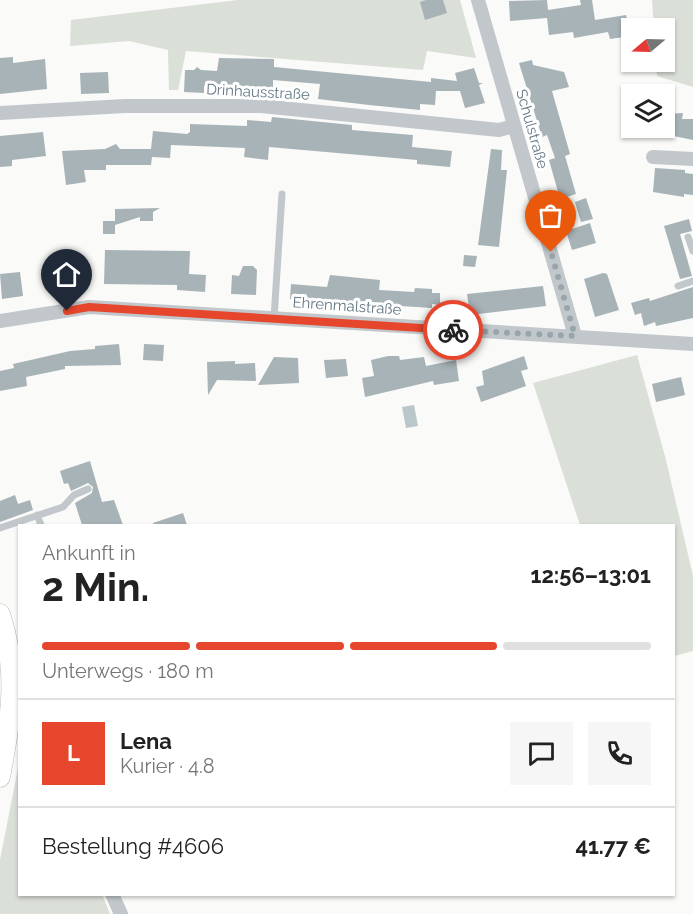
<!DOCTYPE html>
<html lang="de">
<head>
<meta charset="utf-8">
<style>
  :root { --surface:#fff; --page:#f6f6f6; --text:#222; --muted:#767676; --line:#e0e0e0; --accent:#e6462b }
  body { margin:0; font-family:Raleway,sans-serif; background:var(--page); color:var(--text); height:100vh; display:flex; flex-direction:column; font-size:22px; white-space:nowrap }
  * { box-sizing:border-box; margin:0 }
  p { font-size:20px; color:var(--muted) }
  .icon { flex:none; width:33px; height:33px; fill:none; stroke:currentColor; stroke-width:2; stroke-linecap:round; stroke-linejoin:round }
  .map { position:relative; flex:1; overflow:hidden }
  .sheet { position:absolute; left:18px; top:524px; width:657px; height:372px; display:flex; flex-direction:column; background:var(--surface); border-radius:0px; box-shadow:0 2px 4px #0004 }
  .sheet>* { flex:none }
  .needle { width:39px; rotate:251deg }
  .controls { position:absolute; left:621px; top:18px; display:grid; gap:12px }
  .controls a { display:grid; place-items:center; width:54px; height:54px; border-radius:0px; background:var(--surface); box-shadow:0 2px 4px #0004; font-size:30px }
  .pin { position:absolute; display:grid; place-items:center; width:51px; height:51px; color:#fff; margin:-62px -26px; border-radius:50% 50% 50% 0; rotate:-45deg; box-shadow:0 0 6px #0007 }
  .pin .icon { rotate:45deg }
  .courier { position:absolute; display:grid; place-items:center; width:60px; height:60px; margin:-30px; border:4px solid #e6462b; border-radius:50%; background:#fff; color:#222; box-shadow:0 2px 8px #0007 }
  .head em { font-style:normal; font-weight:700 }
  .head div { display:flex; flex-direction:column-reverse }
  .head { display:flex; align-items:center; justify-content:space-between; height:102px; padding:0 24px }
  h1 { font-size:39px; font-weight:700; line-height:45px }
  .bar { display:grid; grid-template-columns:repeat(4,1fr); gap:9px 6px; align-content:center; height:72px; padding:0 24px }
  .bar i { height:8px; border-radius:4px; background:var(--line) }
  .bar .selected { background:var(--accent) }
  .bar p { grid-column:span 4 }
  .line { display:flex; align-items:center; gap:15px; padding:0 24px; border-top:2px solid var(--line) }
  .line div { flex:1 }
  .round { display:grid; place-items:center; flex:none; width:63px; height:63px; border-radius:0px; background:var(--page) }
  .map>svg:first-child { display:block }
  .green { fill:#dadfd7 }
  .water { fill:#b9c7ca }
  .building { fill:#a7b3b7 }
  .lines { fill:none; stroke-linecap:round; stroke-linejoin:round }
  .secondary-casing { stroke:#b3bbbf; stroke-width:21 }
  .service { stroke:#c1c7ca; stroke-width:7 }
  .minor { stroke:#c1c7ca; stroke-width:14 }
  .secondary { stroke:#fff; stroke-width:20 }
  .done { stroke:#98a6ac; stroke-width:6; stroke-dasharray:0 10.8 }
  .route { stroke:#e6462b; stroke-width:8 }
  .labels { text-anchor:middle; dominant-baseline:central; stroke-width:6; stroke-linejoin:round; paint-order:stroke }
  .street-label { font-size:15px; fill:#647983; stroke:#fff }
</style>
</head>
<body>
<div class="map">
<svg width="693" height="914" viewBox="0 0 693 914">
  <rect width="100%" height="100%" fill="#fafaf8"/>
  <path class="green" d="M238 0H460L476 58 427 51 423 70 186 51 178 90H169L168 50 129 41 70 46 71 20Z
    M652 0H693V87L657 76 656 62H664V28H654Z
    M637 355 666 460 693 576V651L674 656V525H580L533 383Z
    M19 763 20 894H102L110 914H0V860Z"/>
  <path class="water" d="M414 405 418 426 406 428 402 407Z"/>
  <path class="building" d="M426 0H443L447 13 425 20 420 2Z
    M547 0 548 10 581 5 580 0H592L595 20 626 15 631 36 610 39 608 32 574 38 573 32 549 35 547 18 510 21 509 1Z
    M13 57V63L45 59 47 89 0 94V58Z
    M219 58 274 59V67L431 82V78L457 81 455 73 474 68 479 83H483L479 85 485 103 465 108 460 91H436L435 105 420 104V110L369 105 318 99 320 84 273 80V88L204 86V93L184 92 185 70H194L197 67 201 70 217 71Z
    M532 60 533 65 564 72 569 87 552 91 570 154 565 156 576 194 560 199 549 160 555 158 547 135 542 137 519 63Z
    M108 72 109 93 81 94 80 73Z
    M683 113 682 119H693V140L664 134V114Z
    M272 117 352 125V130L413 135 412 147 452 151 450 167 417 164V160L269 147 268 160 244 157 245 148 171 145 170 158 152 157 151 165H106V170H84L86 182 66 185 62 151 105 149 116 144 120 149H151L153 131 187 134 190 132V124L247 126V120L271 122Z
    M43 132 46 156 12 160V166L0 167V136Z
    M491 149 502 150 501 170H507L499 247 478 245Z
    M655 168 685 170V173L693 174V195L684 194V197L653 192Z
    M586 198 593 219 581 222 575 202Z
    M160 208 153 212V221H140V217L115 225V209Z
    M689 219 692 231 680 234 692 276 680 279 664 226Z
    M103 221H115V234H103Z
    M590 223 596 243 572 250 566 231Z
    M105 250 190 251 189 274 206 275 205 292 177 290V285L104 284Z
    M464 255 477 256 475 267 463 266Z
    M243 266H253L257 270 256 295 231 294 232 275 239 276Z
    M20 272 23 296 2 299 0 274Z
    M603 273 607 274 619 310 595 317 584 279Z
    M73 275 74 291 54 293 53 276Z
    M330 275 380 280 379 290 414 292 415 288 432 289V293H440V305L432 304V308L290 299 291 284 327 287Z
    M543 286 546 306 470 315 467 294Z
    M693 287V318L656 326 655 322 644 326 641 313 635 315 631 303 649 298 650 301Z
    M119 344 121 365 65 366V369L26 377 27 386 0 391V371L14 368 13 364 70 351 95 349V346Z
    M144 344 164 345 163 361 143 360Z
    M388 356H399L400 360 424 357 426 366 456 360 459 381 434 385 433 381 365 397 362 378 374 376 371 360Z
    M524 356 528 369 521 371 526 386 481 402 476 387 484 385 482 371Z
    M274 357 298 358 299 383 258 385Z
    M346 359 348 376 326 378 324 360Z
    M235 361V364L255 363 256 381 217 380 208 395 207 362Z
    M681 377 685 395 656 402 652 384Z
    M90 461 102 502 114 500 123 525H82L75 503 92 493 93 487 88 483 71 491 68 483 64 484 60 471Z
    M15 495 18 504 30 500 33 510 0 522V501Z
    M183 513 187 525H153V523Z"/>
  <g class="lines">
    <defs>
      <path id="secondary" d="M0 614C19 672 11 719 0 777"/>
    </defs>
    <use href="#secondary" class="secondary-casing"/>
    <path class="service" d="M688 237 693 251
      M678 286 693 281
      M274 318 282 194
      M37 515 41 525
      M0 528 63 507 74 495 88 489"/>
    <path class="minor" d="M478 0 575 336
      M0 113 125 106H261L499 130 514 126
      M653 157 693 159
      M0 321 89 307 693 344
      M112 894 121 914"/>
    <use href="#secondary" class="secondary"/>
  </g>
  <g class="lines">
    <path class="done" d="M453 330 575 336 551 252"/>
    <path class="route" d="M67 311 89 307 453 330"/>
  </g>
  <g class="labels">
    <g class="street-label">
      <text transform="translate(258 92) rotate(3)">Drinhausstraße</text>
      <text transform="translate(532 129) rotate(74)">Schulstraße</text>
      <text transform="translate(347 306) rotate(4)">Ehrenmalstraße</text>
    </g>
  </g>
</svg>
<div class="controls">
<a><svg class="needle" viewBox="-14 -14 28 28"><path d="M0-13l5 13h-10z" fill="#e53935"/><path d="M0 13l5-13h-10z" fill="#767676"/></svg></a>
<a><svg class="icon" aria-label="layers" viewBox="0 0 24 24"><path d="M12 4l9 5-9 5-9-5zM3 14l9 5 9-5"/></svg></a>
</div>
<div class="pin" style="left:551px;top:252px;background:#ea580c"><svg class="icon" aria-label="bag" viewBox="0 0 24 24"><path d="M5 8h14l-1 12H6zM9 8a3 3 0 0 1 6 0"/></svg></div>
<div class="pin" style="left:67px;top:311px;background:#1f2937"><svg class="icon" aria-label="home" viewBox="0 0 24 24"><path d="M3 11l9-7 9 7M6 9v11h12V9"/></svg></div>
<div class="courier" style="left:453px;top:330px"><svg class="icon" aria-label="bike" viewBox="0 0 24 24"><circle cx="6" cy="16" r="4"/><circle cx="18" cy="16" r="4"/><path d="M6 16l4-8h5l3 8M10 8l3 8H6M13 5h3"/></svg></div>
<section class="sheet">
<div class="head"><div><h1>2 Min.</h1><p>Ankunft in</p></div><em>12:56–13:01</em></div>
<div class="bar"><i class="selected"></i><i class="selected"></i><i class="selected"></i><i></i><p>Unterwegs · 180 m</p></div>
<div class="line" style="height:108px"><b class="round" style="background:var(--accent);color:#fff">L</b><div><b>Lena</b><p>Kurier · 4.8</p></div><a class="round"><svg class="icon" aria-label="chat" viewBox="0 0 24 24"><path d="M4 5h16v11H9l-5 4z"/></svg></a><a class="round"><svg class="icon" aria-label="phone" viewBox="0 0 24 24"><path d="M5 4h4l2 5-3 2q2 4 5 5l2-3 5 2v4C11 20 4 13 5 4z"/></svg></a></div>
<div class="line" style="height:78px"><div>Bestellung #4606</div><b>41.77 €</b></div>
</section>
</div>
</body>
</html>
